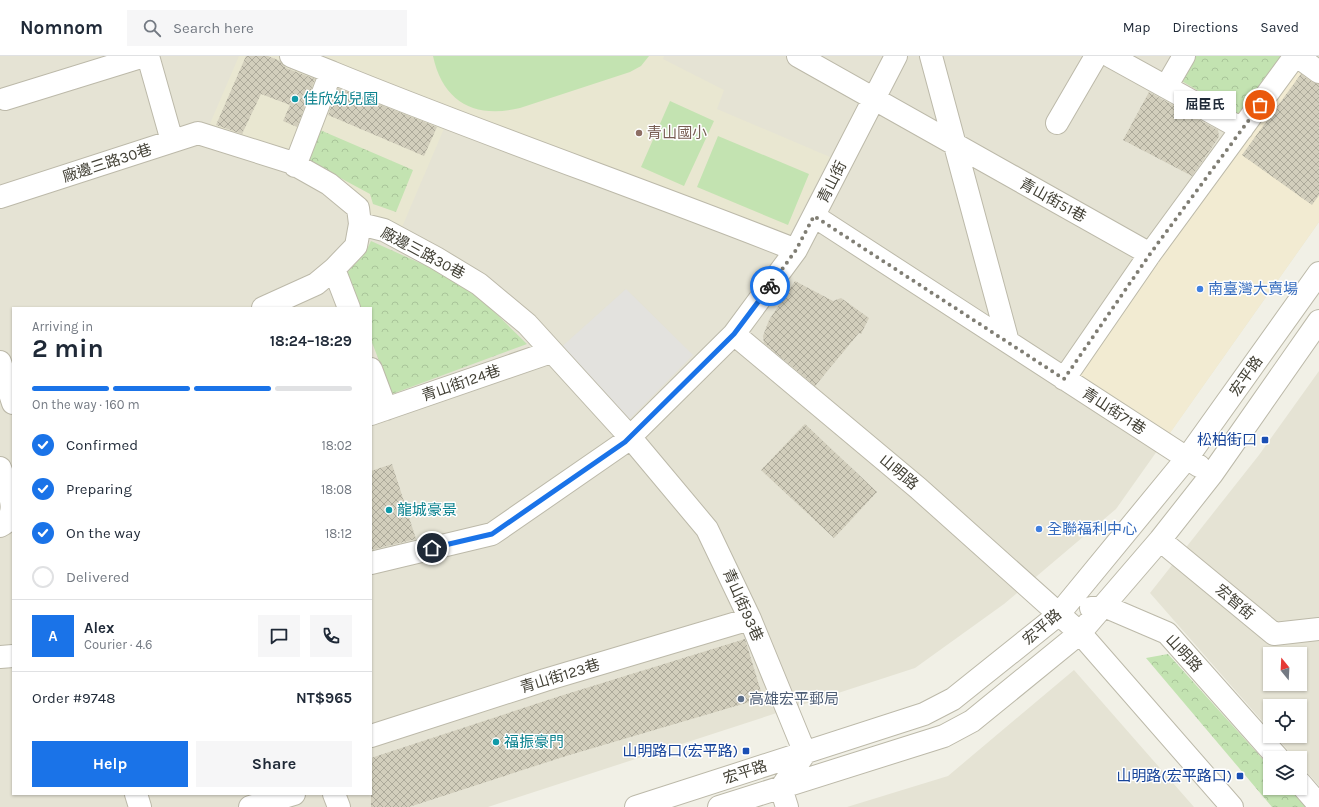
<!DOCTYPE html>
<html lang="en">
<head>
<meta charset="utf-8">
<style>
  :root { --surface:#fff; --page:#f6f6f7; --text:#1f2937; --muted:#747a83; --line:#e0e1e3; --accent:#1a73e8 }
  body { margin:0; font-family:Karla,"Noto Sans TC",sans-serif; background:var(--page); color:var(--text); height:100vh; display:flex; flex-direction:column; font-size:15px; white-space:nowrap }
  * { box-sizing:border-box; margin:0 }
  p { font-size:13px; color:var(--muted) }
  .icon { flex:none; width:22px; height:22px; fill:none; stroke:currentColor; stroke-width:2; stroke-linecap:round; stroke-linejoin:round }
  .map { position:relative; flex:1; overflow:hidden }
  .sheet { position:absolute; left:12px; top:251px; width:360px; height:488px; display:flex; flex-direction:column; background:var(--surface); border-radius:0px; box-shadow:0 1px 3px #0004 }
  .sheet>* { flex:none }
  .needle { width:26px; rotate:342deg }
  .controls { position:absolute; left:1263px; top:591px; display:grid; gap:8px }
  .controls a { display:grid; place-items:center; width:44px; height:44px; border-radius:0px; background:var(--surface); box-shadow:0 1px 3px #0004; font-size:20px }
  .pin { position:absolute; display:grid; place-items:center; width:34px; height:34px; color:#fff; margin:-17px; border:2px solid #fff; border-radius:50%; box-shadow:0 1px 4px #0007 }
  .courier { position:absolute; display:grid; place-items:center; width:40px; height:40px; margin:-20px; border:3px solid #1a73e8; border-radius:50%; background:#fff; color:#222; box-shadow:0 1px 5px #0007 }
  .bubble { position:absolute; height:28px; border-radius:0px; background:var(--surface); box-shadow:0 1px 3px #0004; font-size:13px; font-weight:700; line-height:28px; text-align:center }
  .head em { font-style:normal; font-weight:700 }
  .head div { display:flex; flex-direction:column-reverse }
  .head { display:flex; align-items:center; justify-content:space-between; height:68px; padding:0 20px }
  h1 { font-size:26px; font-weight:700; line-height:30px }
  .bar { display:grid; grid-template-columns:repeat(4,1fr); gap:6px 4px; align-content:center; height:48px; padding:0 20px }
  .bar i { height:5px; border-radius:3px; background:var(--line) }
  .bar .selected { background:var(--accent) }
  .bar p { grid-column:span 4 }
  .line { display:flex; align-items:center; gap:10px; padding:0 20px; border-top:1px solid var(--line) }
  .line div { flex:1 }
  .round { display:grid; place-items:center; flex:none; width:42px; height:42px; border-radius:0px; background:var(--page) }
  ol { padding:0 20px; list-style:none }
  li { display:flex; align-items:center; gap:12px; height:44px }
  li p { margin-inline-start:auto }
  li .icon { padding:4px; border-radius:50%; background:var(--accent); color:#fff; stroke-width:4 }
  li:last-child { color:var(--muted) }
  li i { width:22px; height:22px; border:2px solid var(--line); border-radius:50% }
  .cta { display:flex; gap:8px; margin-top:auto; padding:8px 20px }
  .cta a { flex:1; height:46px; border-radius:0px; background:var(--accent); color:#fff; font-size:16px; font-weight:700; line-height:46px; text-align:center }
  .cta a+a { background:var(--page); color:var(--text) }
  header { display:flex; align-items:center; gap:24px; box-sizing:border-box; height:56px; padding:0 20px; background:var(--surface); border-bottom:1px solid var(--line) }
  header strong { font-size:19px }
  nav { display:flex; gap:22px; margin-inline-start:auto; font-size:14px }
  .search { width:280px; height:36px; background:var(--page); display:flex; align-items:center; gap:10px; box-sizing:border-box; padding:0 14px; border-radius:0px; color:var(--muted); font-size:15px }
  .map>svg:first-child { display:block }
  .residential { fill:#e5e3d4; fill-rule:evenodd }
  .commercial { fill:#f2ebd2 }
  .education { fill:#e9e7d1 }
  .grass { fill:#c3e3b1 }
  .park { fill:url(#park-crowns) }
  .parking { fill:#e3e2de }
  .building { fill:url(#building-cross-hatch) }
  .lines { fill:none; stroke-linecap:round; stroke-linejoin:round }
  .minor-casing { stroke:#bcb9a9; stroke-width:24 }
  .minor { stroke:#fff; stroke-width:22 }
  .done { stroke:#807e74; stroke-width:4; stroke-dasharray:0 7.2 }
  .route { stroke:#1a73e8; stroke-width:5 }
  .culture-dot { fill:#0f9aa8; stroke:#fff; stroke-width:1.5 }
  .education-dot { fill:#8d6e63; stroke:#fff; stroke-width:1.5 }
  .shop-dot { fill:#3f7fe0; stroke:#fff; stroke-width:1.5 }
  .transit-dot { fill:#1a4fb4; stroke:#fff; stroke-width:1.5 }
  .service-dot { fill:#5c6f8a; stroke:#fff; stroke-width:1.5 }
  .labels { text-anchor:middle; dominant-baseline:central; stroke-width:3; stroke-linejoin:round; paint-order:stroke }
  .culture-label { font-size:15px; fill:#0d838f; stroke:#fff; text-anchor:start }
  .education-label { font-size:15px; fill:#785e54; stroke:#fff; text-anchor:start }
  .street-label { font-size:15px; fill:#434136; stroke:#fff }
  .shop-label { font-size:15px; fill:#366cbe; stroke:#fff; text-anchor:start }
  .transit-label { font-size:15px; fill:#164399; stroke:#fff; text-anchor:end }
  .service-label { font-size:15px; fill:#4e5e75; stroke:#fff; text-anchor:start }
</style>
</head>
<body>
<header>
<strong>Nomnom</strong>
<div class="search"><svg class="icon" aria-label="search" viewBox="0 0 24 24"><circle cx="10" cy="10" r="6"/><path d="M15 15l6 6"/></svg>Search here</div>
<nav><a>Map</a><a>Directions</a><a>Saved</a></nav>
</header>
<div class="map">
<svg width="1319" height="751" viewBox="0 0 1319 751">
  <defs>
    <pattern id="park-crowns" width="20" height="18" patternUnits="userSpaceOnUse"><rect width="20" height="18" fill="#c3e3b1"/><path d="M2 6a3 3 0 1 1 6 0M12 15a3 3 0 1 1 6 0" fill="none" stroke="#a9c499"/></pattern>
    <pattern id="building-cross-hatch" width="8" height="8" patternUnits="userSpaceOnUse"><rect width="8" height="8" fill="#d2cebc"/><path d="M0 0l8 8M0 8l8-8" fill="none" stroke="#aca99a"/></pattern>
  </defs>
  <rect width="100%" height="100%" fill="#f1f0e6"/>
  <path class="residential" d="M0 0H1319V166L1116 453 1004 548 915 612 488 751H0ZM13 252H371V738H13Z
    M1319 315V730L1300 708V702H1295L1275 680H1300V650H1270V674L1150 537 1259 399ZM1270 598H1300V628H1270Z
    M1074 614 1194 751H847L948 720Z"/>
  <path class="commercial" d="M1295 0 1319 16V166L1163 387 1064 323Z"/>
  <path class="education" d="M239 0H284L446 68 402 171 366 156 362 145 206 77Z
    M314 0H664L663 3 724 34 717 53 830 101 788 182Z"/>
  <path class="grass" d="M433 0H649L641 10 630 16 520 52C476 63 443 47 433 0Z
    M670 45 714 65 684 130 641 111Z
    M718 80 809 118 788 169 697 131Z"/>
  <path class="park" d="M1187 0H1287L1244 62 1175 21Z
    M320 74 413 114 396 156 373 148 370 138 307 104Z
    M371 185 440 216 478 240 527 288 392 338 371 284V252H359L346 218 365 197Z
    M1168 598 1270 711V732H1289L1306 751H1272L1146 602Z"/>
  <path class="parking" d="M626 233 693 299 627 366 557 295Z"/>
  <path class="building" d="M246 0H268L280 5 286 12 315 23 297 71 283 65 290 49 261 38 242 78 216 69Z
    M1301 18 1312 26 1319 28V139L1312 149 1242 99Z
    M338 32 437 71 424 100 328 59Z
    M1149 36 1218 74 1219 81 1192 120 1123 84Z
    M795 225 833 245 841 242 869 262 861 278 859 277 815 330 764 287 763 280 769 264Z
    M805 368 877 436 834 482 761 414Z
    M392 408 416 483 371 494V415Z
    M745 583 763 642 566 700 409 751H371V702L557 641Z"/>
  <g class="lines">
    <defs>
      <path id="minor" d="M148 0 172 85
        M291 0 331 16 295 110
        M798 0 1150 198
        M931 0 1008 286
        M1110 0 1242 73
        M1297 0 1319 16
        M331 16C485 79 642 133 796 194
        M1166 31 1184 0
        M5 43 144 0
        M1057 67 1096 0
        M0 141 198 77 290 106 329 128 358 152 360 168 356 190 334 213 316 228 263 252
        M814 160 1199 410
        M360 168 384 174 436 202 479 228 527 268 630 381 707 473 750 563 805 697 781 732 787 751
        M334 213 349 252
        M734 278 918 432 1080 577 1232 751
        M0 306 13 347
        M371 313 386 353
        M1064 323 1150 198 1295 0
        M371 358 551 296
        M0 412C6 430 23 459 0 470
        M1160 484 1274 578 1319 573
        M371 507 492 478 625 386 734 278 796 194 896 0
        M1091 552 1104 550 1167 577 1278 702
        M0 601 13 600
        M371 680 545 624 750 563
        M1300 727 1319 749
        M136 738 140 751
        M334 738 339 751
        M250 751 294 738
        M636 751 924 658 953 643 1058 559 1187 402 1319 217
        M719 751 944 680 972 665 1080 577 1160 484 1212 418 1319 265"/>
    </defs>
    <use href="#minor" class="minor-casing"/>
    <use href="#minor" class="minor"/>
  </g>
  <g class="lines">
    <path class="done" d="M770 230 796 194 814 160 1064 323 1150 198 1260 49"/>
    <path class="route" d="M432 492 492 478 625 386 734 278 770 230"/>
  </g>
  <g class="culture-dot">
    <circle cx="295" cy="43" r="4"/>
    <circle cx="389" cy="454" r="4"/>
    <circle cx="496" cy="686" r="4"/>
  </g>
  <circle class="education-dot" cx="639" cy="77" r="4"/>
  <g class="shop-dot">
    <circle cx="1200" cy="233" r="4"/>
    <circle cx="1039" cy="473" r="4"/>
  </g>
  <g class="transit-dot">
    <rect x="1261" y="380" width="8" height="8" rx="2"/>
    <rect x="742" y="691" width="8" height="8" rx="2"/>
    <rect x="1236" y="716" width="8" height="8" rx="2"/>
  </g>
  <circle class="service-dot" cx="741" cy="643" r="4"/>
  <g class="labels">
    <g class="culture-label">
      <text x="303" y="43">佳欣幼兒園</text>
      <text x="397" y="454">龍城豪景</text>
      <text x="504" y="686">福振豪門</text>
    </g>
    <g class="education-label">
      <text x="647" y="77">青山國小</text>
    </g>
    <g class="street-label">
      <text transform="translate(107 107) rotate(-18)">廠邊三路30巷</text>
      <text transform="translate(832 126) rotate(-63)">青山街</text>
      <text transform="translate(1053 144) rotate(29)">青山街51巷</text>
      <text transform="translate(423 197) rotate(28)">廠邊三路30巷</text>
      <text transform="translate(1246 320) rotate(-55)">宏平路</text>
      <text transform="translate(461 327) rotate(-19)">青山街124巷</text>
      <text transform="translate(1114 355) rotate(33)">青山街71巷</text>
      <text transform="translate(899 416) rotate(40)">山明路</text>
      <text transform="translate(1235 546) rotate(40)">宏智街</text>
      <text transform="translate(743 549) rotate(66)">青山街93巷</text>
      <text transform="translate(1042 571) rotate(-41)">宏平路</text>
      <text transform="translate(1184 597) rotate(47)">山明路</text>
      <text transform="translate(560 620) rotate(-17)">青山街123巷</text>
      <text transform="translate(745 716) rotate(-18)">宏平路</text>
    </g>
    <g class="shop-label">
      <text x="1208" y="233">南臺灣大賣場</text>
      <text x="1047" y="473">全聯福利中心</text>
    </g>
    <g class="transit-label">
      <text x="1257" y="384">松柏街口</text>
      <text x="738" y="695">山明路口(宏平路)</text>
      <text x="1232" y="720">山明路(宏平路口)</text>
    </g>
    <g class="service-label">
      <text x="749" y="643">高雄宏平郵局</text>
    </g>
  </g>
</svg>
<div class="controls">
<a><svg class="needle" viewBox="-14 -14 28 28"><path d="M0-13l5 13h-10z" fill="#e53935"/><path d="M0 13l5-13h-10z" fill="#747a83"/></svg></a>
<a><svg class="icon" aria-label="locate" viewBox="0 0 24 24"><circle cx="12" cy="12" r="6"/><path d="M12 2v4M12 18v4M2 12h4M18 12h4"/></svg></a>
<a><svg class="icon" aria-label="layers" viewBox="0 0 24 24"><path d="M12 4l9 5-9 5-9-5zM3 14l9 5 9-5"/></svg></a>
</div>
<div class="pin" style="left:1260px;top:49px;background:#ea580c"><svg class="icon" aria-label="bag" viewBox="0 0 24 24"><path d="M5 8h14l-1 12H6zM9 8a3 3 0 0 1 6 0"/></svg></div>
<div class="pin" style="left:432px;top:492px;background:#1f2937"><svg class="icon" aria-label="home" viewBox="0 0 24 24"><path d="M3 11l9-7 9 7M6 9v11h12V9"/></svg></div>
<div class="courier" style="left:770px;top:230px"><svg class="icon" aria-label="bike" viewBox="0 0 24 24"><circle cx="6" cy="16" r="4"/><circle cx="18" cy="16" r="4"/><path d="M6 16l4-8h5l3 8M10 8l3 8H6M13 5h3"/></svg></div>
<div class="bubble" style="left:1174px;top:35px;width:62px">屈臣氏</div>
<section class="sheet">
<div class="head"><div><h1>2 min</h1><p>Arriving in</p></div><em>18:24–18:29</em></div>
<div class="bar"><i class="selected"></i><i class="selected"></i><i class="selected"></i><i></i><p>On the way · 160 m</p></div>
<ol>
<li><svg class="icon" aria-label="check" viewBox="0 0 24 24"><path d="M5 12l5 5 9-10"/></svg>Confirmed<p>18:02</p></li>
<li><svg class="icon" aria-label="check" viewBox="0 0 24 24"><path d="M5 12l5 5 9-10"/></svg>Preparing<p>18:08</p></li>
<li><svg class="icon" aria-label="check" viewBox="0 0 24 24"><path d="M5 12l5 5 9-10"/></svg>On the way<p>18:12</p></li>
<li><i></i>Delivered</li>
</ol>
<div class="line" style="height:72px"><b class="round" style="background:var(--accent);color:#fff">A</b><div><b>Alex</b><p>Courier · 4.6</p></div><a class="round"><svg class="icon" aria-label="chat" viewBox="0 0 24 24"><path d="M4 5h16v11H9l-5 4z"/></svg></a><a class="round"><svg class="icon" aria-label="phone" viewBox="0 0 24 24"><path d="M5 4h4l2 5-3 2q2 4 5 5l2-3 5 2v4C11 20 4 13 5 4z"/></svg></a></div>
<div class="line" style="height:52px"><div>Order #9748</div><b>NT$965</b></div>
<div class="cta"><a>Help</a><a>Share</a></div>
</section>
</div>
</body>
</html>
